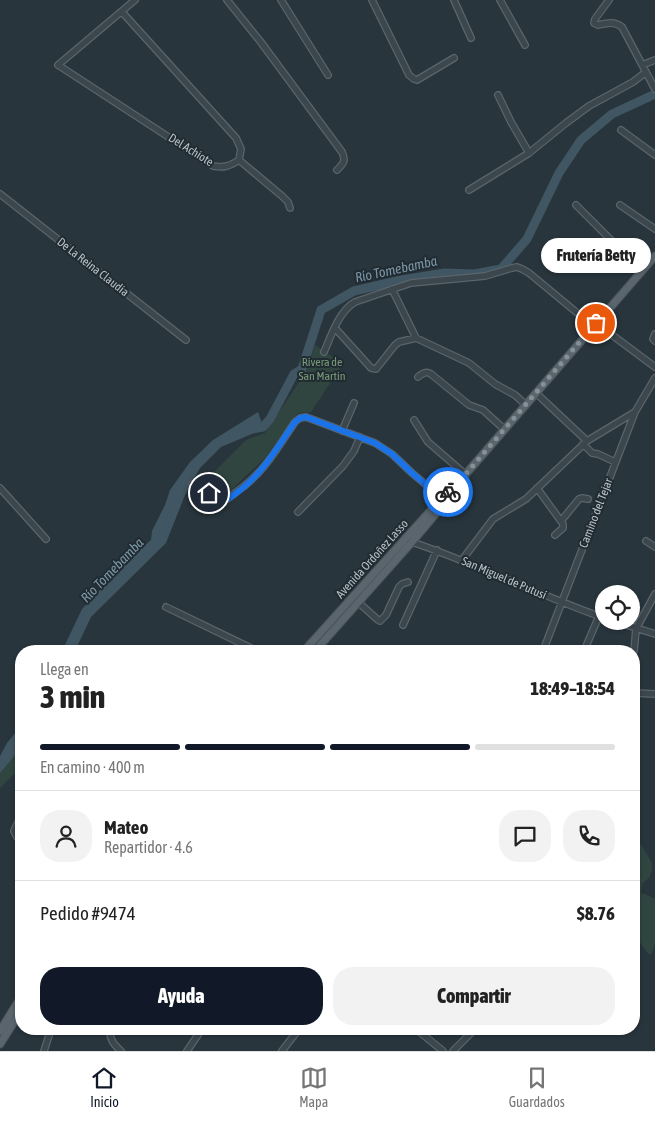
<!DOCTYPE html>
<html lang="es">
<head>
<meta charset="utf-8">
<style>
  :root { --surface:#fff; --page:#f2f2f2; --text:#222; --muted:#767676; --line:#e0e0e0; --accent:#111827 }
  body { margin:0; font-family:"Asap Condensed",sans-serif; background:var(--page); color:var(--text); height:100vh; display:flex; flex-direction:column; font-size:19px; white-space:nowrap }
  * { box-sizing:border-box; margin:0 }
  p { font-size:16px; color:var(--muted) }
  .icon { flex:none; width:28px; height:28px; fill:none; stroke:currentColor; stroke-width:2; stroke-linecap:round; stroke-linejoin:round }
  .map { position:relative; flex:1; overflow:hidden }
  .drawer { position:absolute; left:15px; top:645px; width:625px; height:390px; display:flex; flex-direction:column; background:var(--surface); border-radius:20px; box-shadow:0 1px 4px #0004 }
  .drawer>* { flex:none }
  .fabs { position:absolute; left:595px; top:585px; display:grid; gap:10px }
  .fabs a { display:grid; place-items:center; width:45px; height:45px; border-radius:50%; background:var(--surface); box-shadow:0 1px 4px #0004; font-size:25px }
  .pin { position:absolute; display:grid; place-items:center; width:42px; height:42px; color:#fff; margin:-21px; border:2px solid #fff; border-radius:50%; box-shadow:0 1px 5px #0007 }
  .courier { position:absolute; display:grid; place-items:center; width:50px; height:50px; margin:-25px; border:4px solid #1a73e8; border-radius:50%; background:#fff; color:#222; box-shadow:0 1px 6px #0007 }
  .bubble { position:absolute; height:35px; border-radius:18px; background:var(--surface); box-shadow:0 1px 4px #0004; font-size:16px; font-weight:800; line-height:35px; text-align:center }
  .headline em { font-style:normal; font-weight:800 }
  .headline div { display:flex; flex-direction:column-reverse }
  .headline { display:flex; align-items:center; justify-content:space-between; height:85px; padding:0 25px }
  h1 { font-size:32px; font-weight:800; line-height:38px }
  .bar { display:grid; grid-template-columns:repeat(4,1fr); gap:8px 5px; align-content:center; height:60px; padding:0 25px }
  .bar i { height:6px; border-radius:4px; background:var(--line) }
  .bar .selected { background:var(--accent) }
  .bar p { grid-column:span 4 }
  .line { display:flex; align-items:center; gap:12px; padding:0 25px; border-top:1px solid var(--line) }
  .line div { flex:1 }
  .round { display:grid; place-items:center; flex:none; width:52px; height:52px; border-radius:20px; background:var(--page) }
  .button { display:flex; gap:10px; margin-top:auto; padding:10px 25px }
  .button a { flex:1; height:58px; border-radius:20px; background:var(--accent); color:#fff; font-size:20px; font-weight:800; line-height:58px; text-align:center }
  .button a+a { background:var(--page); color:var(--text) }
  .dock { display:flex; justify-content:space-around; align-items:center; height:70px; border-top:1px solid var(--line); background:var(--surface); font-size:14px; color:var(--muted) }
  .dock a { display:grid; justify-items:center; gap:2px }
  .dock .selected { color:var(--accent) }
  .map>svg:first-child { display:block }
  .green { fill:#304540 }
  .water { fill:#405663 }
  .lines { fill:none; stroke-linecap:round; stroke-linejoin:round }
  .river { stroke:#405663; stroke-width:9 }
  .minor-casing { stroke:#5a646b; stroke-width:8 }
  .major-casing { stroke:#485259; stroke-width:9 }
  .minor { stroke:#3c464d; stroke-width:5.5 }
  .major { stroke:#5a656d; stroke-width:7 }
  .done { stroke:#869097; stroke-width:5; stroke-dasharray:0 9 }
  .route { stroke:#1a73e8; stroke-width:6 }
  .labels { text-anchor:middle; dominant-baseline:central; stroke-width:4; stroke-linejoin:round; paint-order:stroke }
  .street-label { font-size:12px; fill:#b8c1c8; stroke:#212b32 }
  .park-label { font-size:12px; fill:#799b7a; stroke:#212b32 }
  .water-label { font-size:14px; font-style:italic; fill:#7c96a7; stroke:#212b32 }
</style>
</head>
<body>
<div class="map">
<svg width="655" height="1051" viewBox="0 0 655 1051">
  <rect width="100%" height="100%" fill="#28353c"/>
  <path class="green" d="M315 345 343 364 311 412 298 413 264 459 231 490 213 473 246 440 265 433 307 370Z
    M21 743V774H14L0 788V768Z
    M634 807 637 838 652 863V870L649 878 643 883 641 891 642 894H645L655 899V944L651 955C646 953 641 944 638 939L634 942Z"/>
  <path class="water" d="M258 412 264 429 221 447 200 468 185 495 166 543 91 617 75 651H62L82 609 130 558 151 540 152 531 165 505 170 490 190 462 213 440Z
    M21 726V748L0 773V756L7 743Z"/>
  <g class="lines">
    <path class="river" d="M252 429 263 427 270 419 294 374 302 369 321 310 354 291 401 280 445 273 474 274 501 269 527 239 559 173 581 140 612 114 655 94"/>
    <defs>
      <path id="minor" d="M227 0 260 41 342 152C346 161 344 163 337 170
        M281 0 328 75
        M372 0 409 75 414 79 417 80 454 58
        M454 0 471 38
        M500 0 525 45
        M609 0 595 19 594 23 598 25C607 23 614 21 622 27L655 89
        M122 12 236 138 241 149 239 160C230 166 224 168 213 166L58 65 135 0
        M642 65 655 60
        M498 95 511 122 529 153
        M621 130 655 155
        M239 160 282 196 288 202 290 208
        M469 190 529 153 566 123 589 106 633 82 646 72
        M0 194 186 340
        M576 205 642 271
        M620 205 655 229
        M596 323 655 367
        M335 328 371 368 376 369 395 345 399 342 416 338 392 289
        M655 334 653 339 655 341
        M416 338 469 363 495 384 515 395 526 405
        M324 352C331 336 339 311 355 302L411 283 485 276 512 268 517 267 522 269 529 273 593 326
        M418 377C423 373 426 371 431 374L469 405 483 410 504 429
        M536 393 587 441
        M414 420 428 442 465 474
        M342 431 354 403
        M583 444 592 453 598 454 615 462
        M192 484C198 486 204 489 209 493 214 496 216 501 222 501 227 501 231 496 235 493 264 473 276 450 295 422L300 418 306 417 375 443 392 454 412 473 444 500
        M0 488 46 539
        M537 488 563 524V528L555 535
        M298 512 343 466 354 451 360 437
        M561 521 579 499 582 498 588 499
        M406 537 412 542C477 564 539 595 604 618
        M646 541 655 547
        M462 560 493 519 526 499 587 441 635 412
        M358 602 378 620 380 621 386 615 399 587 402 584 408 582
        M166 607 257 651
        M614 621 655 634
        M403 625 437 550
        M543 651 635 412 655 378
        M584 651 599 616
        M634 651 636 629 655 594
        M634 693 655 694
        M21 816 14 831 17 837 21 839
        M110 1029C109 1039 114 1045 121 1051
        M416 1029 443 1051
        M44 1051 51 1029
        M187 1051 202 1029
        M282 1051 299 1029
        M453 1051 475 1029"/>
      <path id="major" d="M304 651 451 488 458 483 655 256
        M315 651 412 542 454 492 457 485
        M0 1031 21 997
        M0 1044 21 1011"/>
    </defs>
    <use href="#minor" class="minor-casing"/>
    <use href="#major" class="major-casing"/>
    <use href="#minor" class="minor"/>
    <use href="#major" class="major"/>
  </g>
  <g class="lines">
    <path class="done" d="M448 492 458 483 596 323"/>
    <path class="route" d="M209 493C212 496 216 501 222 501 227 501 231 496 235 494 263 474 276 449 295 422L300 418 306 417 375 443 392 454 412 473 442 498 448 492"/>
  </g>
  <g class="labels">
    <g class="street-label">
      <text transform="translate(191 150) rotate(32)">Del Achiote</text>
      <text transform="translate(93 267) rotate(38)">De La Reina Claudia</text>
      <text transform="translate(596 513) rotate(-69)">Camino del Tejar</text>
      <text transform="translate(372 559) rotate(-48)">Avenida Ordoñez Lasso</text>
      <text transform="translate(504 578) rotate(23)">San Miguel de Putusí</text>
    </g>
    <g class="park-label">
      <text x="322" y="362">Rivera de<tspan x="322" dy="14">San Martin</tspan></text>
    </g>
    <g class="water-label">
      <text transform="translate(396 269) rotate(-12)">Río Tomebamba</text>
      <text transform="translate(112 570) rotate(-46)">Río Tomebamba</text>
    </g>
  </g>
</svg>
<div class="fabs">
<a><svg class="icon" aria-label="locate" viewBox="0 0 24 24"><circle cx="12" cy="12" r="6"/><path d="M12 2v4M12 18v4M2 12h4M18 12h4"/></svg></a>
</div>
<div class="pin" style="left:596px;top:323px;background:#ea580c"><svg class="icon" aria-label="bag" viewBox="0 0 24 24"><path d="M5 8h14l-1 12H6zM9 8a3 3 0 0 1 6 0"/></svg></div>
<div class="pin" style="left:209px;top:493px;background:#1f2937"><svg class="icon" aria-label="home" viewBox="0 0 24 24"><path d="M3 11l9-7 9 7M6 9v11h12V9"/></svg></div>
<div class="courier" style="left:448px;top:492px"><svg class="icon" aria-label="bike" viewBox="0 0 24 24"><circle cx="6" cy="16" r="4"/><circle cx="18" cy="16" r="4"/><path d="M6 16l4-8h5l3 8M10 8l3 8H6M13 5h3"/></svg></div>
<div class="bubble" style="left:541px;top:238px;width:110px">Frutería Betty</div>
<section class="drawer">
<div class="headline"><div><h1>3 min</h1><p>Llega en</p></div><em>18:49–18:54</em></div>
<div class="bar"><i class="selected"></i><i class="selected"></i><i class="selected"></i><i></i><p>En camino · 400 m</p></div>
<div class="line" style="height:90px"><a class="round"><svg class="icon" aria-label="person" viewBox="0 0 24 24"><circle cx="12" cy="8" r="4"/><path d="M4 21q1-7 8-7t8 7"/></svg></a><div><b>Mateo</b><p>Repartidor · 4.6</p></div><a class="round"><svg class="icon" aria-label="chat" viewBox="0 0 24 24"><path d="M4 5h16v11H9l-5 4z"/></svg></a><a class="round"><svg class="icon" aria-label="phone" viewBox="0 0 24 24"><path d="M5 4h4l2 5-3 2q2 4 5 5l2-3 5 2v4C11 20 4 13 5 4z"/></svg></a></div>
<div class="line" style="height:65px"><div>Pedido #9474</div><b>$8.76</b></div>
<div class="button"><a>Ayuda</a><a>Compartir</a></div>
</section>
</div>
<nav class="dock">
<a class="selected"><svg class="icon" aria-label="home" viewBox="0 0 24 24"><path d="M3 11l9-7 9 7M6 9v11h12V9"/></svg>Inicio</a>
<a><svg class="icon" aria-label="map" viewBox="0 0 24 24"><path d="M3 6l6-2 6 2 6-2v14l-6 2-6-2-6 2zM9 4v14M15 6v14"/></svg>Mapa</a>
<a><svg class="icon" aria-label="saved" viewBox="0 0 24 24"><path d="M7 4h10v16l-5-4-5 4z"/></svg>Guardados</a>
</nav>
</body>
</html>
